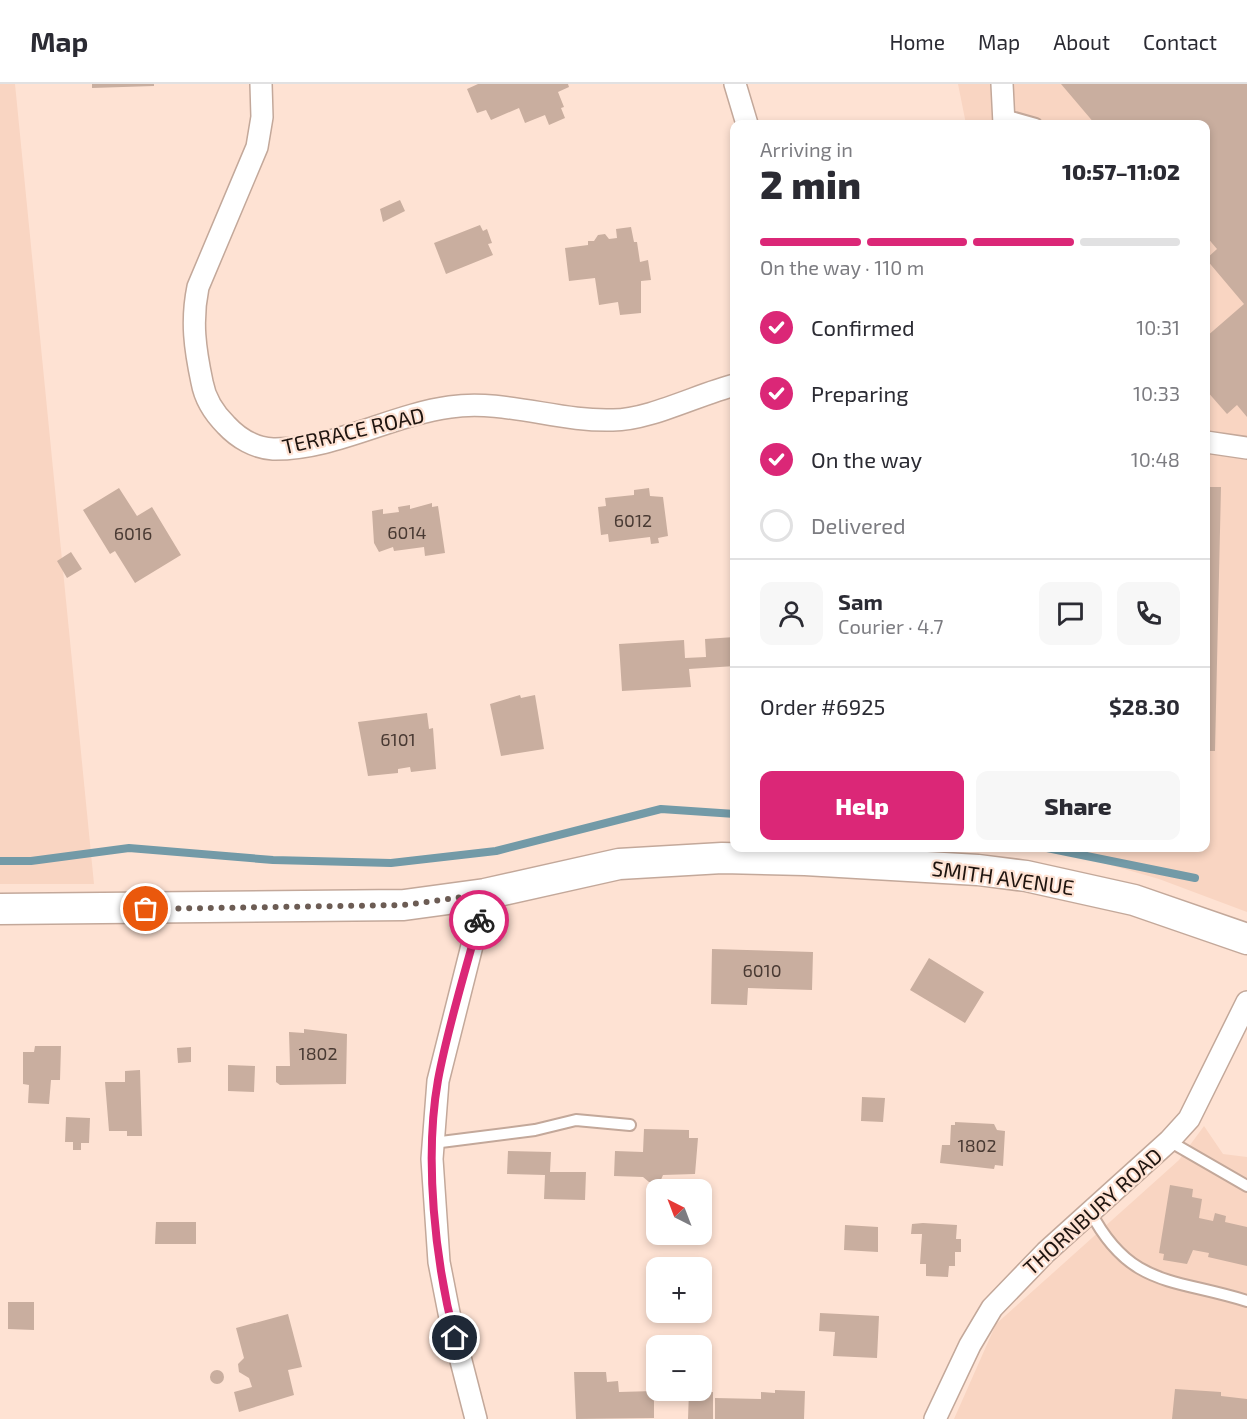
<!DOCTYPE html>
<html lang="en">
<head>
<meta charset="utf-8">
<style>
  :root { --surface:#fff; --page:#f7f7f7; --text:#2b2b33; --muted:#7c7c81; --line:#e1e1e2; --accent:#db2777 }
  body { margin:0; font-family:"Exo 2",sans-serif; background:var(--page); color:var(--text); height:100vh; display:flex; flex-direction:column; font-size:22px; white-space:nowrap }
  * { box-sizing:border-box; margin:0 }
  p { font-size:20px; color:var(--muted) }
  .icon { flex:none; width:33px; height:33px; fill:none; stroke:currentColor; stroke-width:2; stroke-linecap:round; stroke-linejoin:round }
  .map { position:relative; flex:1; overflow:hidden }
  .sheet { position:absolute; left:730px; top:36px; width:480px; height:732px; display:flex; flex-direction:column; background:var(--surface); border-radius:12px; box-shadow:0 3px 9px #0003 }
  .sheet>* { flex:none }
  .needle { width:39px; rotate:318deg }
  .controls { position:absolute; left:646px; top:1095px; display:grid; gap:12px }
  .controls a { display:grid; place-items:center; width:66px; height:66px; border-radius:12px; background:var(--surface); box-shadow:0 3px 9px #0003; font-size:30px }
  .pin { position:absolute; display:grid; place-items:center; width:51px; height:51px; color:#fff; margin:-26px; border:3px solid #fff; border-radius:50%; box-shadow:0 2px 6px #0007 }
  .courier { position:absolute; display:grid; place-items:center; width:60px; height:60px; margin:-30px; border:4px solid #db2777; border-radius:50%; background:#fff; color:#222; box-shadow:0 2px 8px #0007 }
  .summary em { font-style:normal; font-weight:800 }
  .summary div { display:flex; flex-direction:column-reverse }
  .summary { display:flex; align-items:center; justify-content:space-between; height:102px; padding:0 30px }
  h1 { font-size:39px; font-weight:800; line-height:45px }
  .bar { display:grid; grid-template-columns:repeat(4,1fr); gap:9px 6px; align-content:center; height:72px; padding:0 30px }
  .bar i { height:8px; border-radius:4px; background:var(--line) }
  .bar .active { background:var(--accent) }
  .bar p { grid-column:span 4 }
  .line { display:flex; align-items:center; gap:15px; padding:0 30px; border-top:2px solid var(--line) }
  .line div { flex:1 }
  .round { display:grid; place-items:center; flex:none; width:63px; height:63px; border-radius:12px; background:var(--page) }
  ol { padding:0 30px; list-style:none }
  li { display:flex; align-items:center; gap:18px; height:66px }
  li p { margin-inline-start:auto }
  li .icon { padding:6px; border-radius:50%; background:var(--accent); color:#fff; stroke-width:4 }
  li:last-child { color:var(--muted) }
  li i { width:33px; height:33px; border:3px solid var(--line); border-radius:50% }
  .button { display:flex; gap:12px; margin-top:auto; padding:12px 30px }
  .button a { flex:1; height:69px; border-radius:12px; background:var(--accent); color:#fff; font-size:24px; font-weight:800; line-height:69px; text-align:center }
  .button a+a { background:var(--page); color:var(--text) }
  header { display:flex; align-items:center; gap:36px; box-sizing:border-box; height:84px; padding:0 30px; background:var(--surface); border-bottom:2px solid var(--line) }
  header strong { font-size:28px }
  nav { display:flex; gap:33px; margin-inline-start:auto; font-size:21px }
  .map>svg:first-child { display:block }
  .built { fill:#f9d5c2 }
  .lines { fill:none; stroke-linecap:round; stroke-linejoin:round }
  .stream { stroke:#739aa7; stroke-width:8 }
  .building { fill:#c9ae9f }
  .lane-casing { stroke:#c3a89a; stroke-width:14 }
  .street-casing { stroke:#c3a89a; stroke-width:24 }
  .secondary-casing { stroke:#c3a89a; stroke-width:33 }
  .lane { stroke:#fff; stroke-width:10 }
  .street { stroke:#fff; stroke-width:21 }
  .secondary { stroke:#fff; stroke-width:30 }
  .done { stroke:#6c5c54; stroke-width:6; stroke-dasharray:0 10.8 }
  .route { stroke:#db2777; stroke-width:8 }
  .labels { text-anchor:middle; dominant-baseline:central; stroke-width:4.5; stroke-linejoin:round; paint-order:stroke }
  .number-label { font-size:18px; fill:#493a33 }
  .street-label { font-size:21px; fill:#1e140f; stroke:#fee2d3 }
</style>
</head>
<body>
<header>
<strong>Map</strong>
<nav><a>Home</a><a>Map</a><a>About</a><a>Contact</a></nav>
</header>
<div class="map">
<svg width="1247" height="1335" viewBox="0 0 1247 1335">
  <rect width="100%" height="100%" fill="#fee2d3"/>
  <path class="built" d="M0 0H15L94 800H0Z
    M958 0H1247V828L1159 795 1072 770V764H1206V40H966Z
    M1204 1042 1223 1070 1247 1073V1335H954L996 1240 1179 1076Z"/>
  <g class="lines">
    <path class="stream" d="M1047 764 1195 794
      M0 777H31L129 764 273 776 391 779 496 767 661 725 735 730"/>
  </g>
  <path class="building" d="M92 0H154V2L92 4Z
    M478 0H568L569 3 558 8 564 23 561 24 565 34 549 41 545 31 525 39 519 24 491 36 486 26 477 29 467 5Z
    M1061 0H1247V333L1237 321 1227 330 1206 306V288L1210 285 1206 280V253L1244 220 1206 175 1217 165 1206 152V40H1095Z
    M400 116 405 127 383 138 380 125Z
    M480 141 483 147 487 145 492 159 488 160 493 171 446 190 434 159Z
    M631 143 634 158H637L640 178 648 176 651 196 641 197V229L620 231 618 218 599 221 595 194 569 197 565 164 588 161V157H594L598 151 605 150 609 155 617 154 616 145Z
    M1206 403H1221L1215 667H1206Z
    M119 404 137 432 152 423 181 471 135 499 115 467 110 470 83 426Z
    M649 404 650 412 663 413 668 452 658 454 659 459 651 460 650 453 609 458 608 450 601 451 598 423 606 422 605 414 634 411V406Z
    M432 419V423L438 422 445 469 425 472 424 463 394 467 393 463 379 468 374 459 372 427 383 425V430L399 428 398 423 410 421V425Z
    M71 468 82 485 67 494 57 477Z
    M735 553V582L689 585 691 603 622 607 619 560 684 556 685 574 706 573 705 555Z
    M520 611 521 614 535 611 544 665 501 672 490 620Z
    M427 629 429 645 433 644 436 685 411 688 410 683 398 685V689L368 692 358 638Z
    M712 865 813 868 812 906 748 904 747 921 711 920Z
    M929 874 984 908 965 939 910 906Z
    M304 945 347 950 346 1000 280 1001 276 998V982H290L289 948 304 949Z
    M35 962H61L60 996H51L49 1020 28 1019 29 1001 23 1000V968H34Z
    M191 963V978L178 979 177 964Z
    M228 981 255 982 254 1008 228 1007Z
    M140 986 142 1052H127V1047H109L105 998H125V987Z
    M862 1013 885 1014 883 1038 861 1037Z
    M66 1033 90 1034 89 1059H81V1066H73V1058H65Z
    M955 1038 994 1040 997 1046 1005 1047 1003 1082 995 1081 994 1085 940 1079 942 1061H950L951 1041H955Z
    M644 1045 689 1046V1054H698L695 1090 663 1091 660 1098H649L643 1093 614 1092 615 1067 643 1068Z
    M508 1067 551 1068 550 1088H586L585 1116 544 1115 545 1091 507 1090Z
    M1170 1101 1193 1105 1192 1113 1202 1115 1199 1134 1213 1137 1215 1129 1226 1132 1225 1138 1247 1143V1182L1208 1173 1209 1169 1193 1166 1187 1180 1163 1176 1164 1170 1159 1169Z
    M156 1138H196V1160H155Z
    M923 1139 957 1141 956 1155H961V1168H955V1182H949L948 1193 926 1192V1180H920L922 1150H911L912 1140Z
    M845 1141 878 1143V1168L844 1166Z
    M8 1218H34V1246L8 1245Z
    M820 1229 879 1232 877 1274 833 1272 835 1248 819 1247Z
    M288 1230 302 1283 288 1286 294 1311 239 1328 234 1308 252 1303 249 1294 239 1288 238 1280 244 1274 236 1244Z
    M210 1293a7 7 0 1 1 14 0a7 7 0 1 1-14 0Z
    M574 1288H606L607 1298 618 1297 619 1308 654 1307V1334L576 1335Z
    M1175 1305 1221 1308V1312L1247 1315V1335H1172Z
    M775 1306 805 1307 804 1335H715V1314L761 1315V1308L775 1309Z
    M689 1307 713 1308V1335H688Z"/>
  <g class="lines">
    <defs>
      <path id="lane" d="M1004 31 1036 40
        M1169 1057 1247 1102
        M433 1059 535 1046 576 1036 630 1041
        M1090 1127C1130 1204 1174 1194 1247 1217"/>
      <path id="street" d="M261 0 262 33 257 63 198 203C191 237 195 265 202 298 205 315 213 328 226 341 238 354 255 364 273 365 333 366 391 331 450 323 504 315 559 338 613 336 649 336 699 310 735 301
        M735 0 747 40
        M1002 0 1004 40
        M1206 358 1247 364
        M476 1335 450 1234 439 1178 432 1075 438 997 485 810
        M935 1335 970 1261 992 1224 1046 1168 1169 1057 1189 1035 1247 918"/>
      <path id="secondary" d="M0 825 404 821 485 810 619 780 722 774 805 776 978 786 1026 792 1134 816 1247 855"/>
    </defs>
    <use href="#lane" class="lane-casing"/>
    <use href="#street" class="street-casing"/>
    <use href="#secondary" class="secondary-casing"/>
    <use href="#lane" class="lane"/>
    <use href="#street" class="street"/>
    <use href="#secondary" class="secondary"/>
  </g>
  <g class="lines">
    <path class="done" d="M146 825 404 821 485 810 479 836"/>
    <path class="route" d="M455 1254C435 1177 424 1075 438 996 448 942 465 889 479 836"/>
  </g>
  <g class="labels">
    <g class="number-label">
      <text x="633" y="436">6012</text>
      <text x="407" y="448">6014</text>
      <text x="133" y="449">6016</text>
      <text x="398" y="655">6101</text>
      <text x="762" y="886">6010</text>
      <text x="318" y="969">1802</text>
      <text x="977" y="1061">1802</text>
    </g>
    <g class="street-label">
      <text transform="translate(353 346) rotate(-13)">TERRACE ROAD</text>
      <text transform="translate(1003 793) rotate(8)">SMITH AVENUE</text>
      <text transform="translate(1092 1127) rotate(-42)">THORNBURY ROAD</text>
    </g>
  </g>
</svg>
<div class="controls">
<a><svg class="needle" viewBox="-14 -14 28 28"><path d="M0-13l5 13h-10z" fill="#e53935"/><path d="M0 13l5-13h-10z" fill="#7c7c81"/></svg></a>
<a>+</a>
<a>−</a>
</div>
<div class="pin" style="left:146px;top:825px;background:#ea580c"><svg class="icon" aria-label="bag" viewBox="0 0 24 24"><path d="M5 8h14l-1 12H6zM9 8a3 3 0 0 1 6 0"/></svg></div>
<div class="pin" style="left:455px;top:1254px;background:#1f2937"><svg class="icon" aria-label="home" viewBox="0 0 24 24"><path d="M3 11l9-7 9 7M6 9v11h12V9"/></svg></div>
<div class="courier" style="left:479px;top:836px"><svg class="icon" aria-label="bike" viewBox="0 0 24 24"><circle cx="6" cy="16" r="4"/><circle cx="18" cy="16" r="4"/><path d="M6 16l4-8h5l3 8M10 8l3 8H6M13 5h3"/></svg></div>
<section class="sheet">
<div class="summary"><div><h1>2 min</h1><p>Arriving in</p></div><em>10:57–11:02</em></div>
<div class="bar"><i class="active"></i><i class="active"></i><i class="active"></i><i></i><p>On the way · 110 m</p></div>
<ol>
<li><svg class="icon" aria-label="check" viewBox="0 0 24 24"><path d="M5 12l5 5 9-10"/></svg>Confirmed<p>10:31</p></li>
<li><svg class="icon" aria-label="check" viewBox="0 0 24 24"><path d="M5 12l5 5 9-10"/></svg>Preparing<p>10:33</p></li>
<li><svg class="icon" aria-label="check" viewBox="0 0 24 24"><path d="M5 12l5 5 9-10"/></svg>On the way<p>10:48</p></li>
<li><i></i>Delivered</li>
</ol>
<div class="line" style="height:108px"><a class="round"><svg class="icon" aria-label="person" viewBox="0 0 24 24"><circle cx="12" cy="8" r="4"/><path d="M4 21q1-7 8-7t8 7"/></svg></a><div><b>Sam</b><p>Courier · 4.7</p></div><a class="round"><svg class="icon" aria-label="chat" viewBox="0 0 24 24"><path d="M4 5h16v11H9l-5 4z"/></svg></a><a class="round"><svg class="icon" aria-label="phone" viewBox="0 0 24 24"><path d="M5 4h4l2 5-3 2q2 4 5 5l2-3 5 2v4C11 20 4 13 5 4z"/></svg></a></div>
<div class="line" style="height:78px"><div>Order #6925</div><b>$28.30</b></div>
<div class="button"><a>Help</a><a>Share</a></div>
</section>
</div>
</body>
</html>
